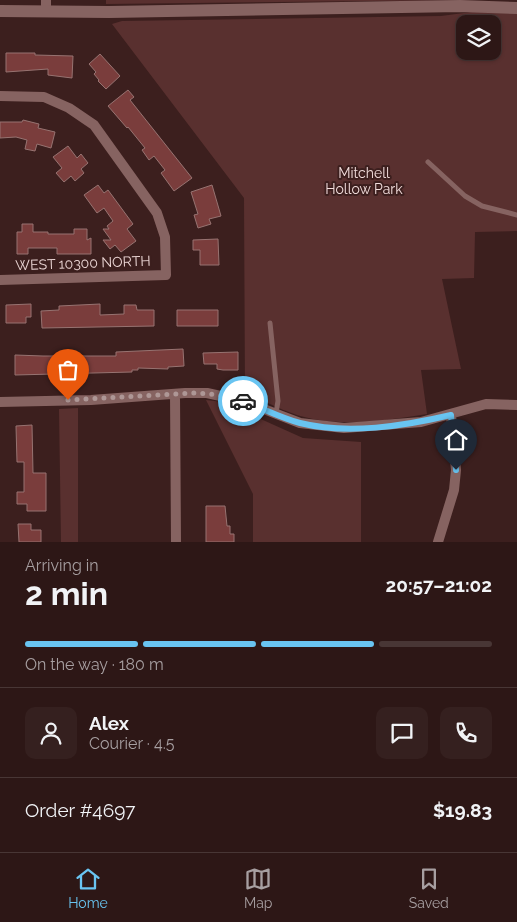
<!DOCTYPE html>
<html lang="en">
<head>
<meta charset="utf-8">
<style>
  :root { --surface:#2d1716; --page:#35201f; --text:#f1f3f6; --muted:#a79fa1; --line:#483635; --accent:#69c4f1 }
  body { margin:0; font-family:Raleway,sans-serif; background:var(--page); color:var(--text); height:100vh; display:flex; flex-direction:column; font-size:19px; white-space:nowrap }
  * { box-sizing:border-box; margin:0 }
  p { font-size:16px; color:var(--muted) }
  .icon { flex:none; width:28px; height:28px; fill:none; stroke:currentColor; stroke-width:2; stroke-linecap:round; stroke-linejoin:round }
  .map { position:relative; height:542px; overflow:hidden }
  .details { display:flex; flex-direction:column; background:var(--surface); flex:1 }
  .details>* { flex:none }
  .controls { position:absolute; left:456px; top:15px; display:grid; gap:10px }
  .controls a { display:grid; place-items:center; width:45px; height:45px; border-radius:10px; background:var(--surface); box-shadow:0 1px 4px #0004,0 0 0 1px var(--line); font-size:25px }
  .pin { position:absolute; display:grid; place-items:center; width:42px; height:42px; color:#fff; margin:-51px -21px; border-radius:50% 50% 50% 0; rotate:-45deg; box-shadow:0 0 5px #0007 }
  .pin .icon { rotate:45deg }
  .courier { position:absolute; display:grid; place-items:center; width:50px; height:50px; margin:-25px; border:4px solid #69c4f1; border-radius:50%; background:#fff; color:#222; box-shadow:0 1px 6px #0007 }
  .head em { font-style:normal; font-weight:700 }
  .head div { display:flex; flex-direction:column-reverse }
  .head { display:flex; align-items:center; justify-content:space-between; height:85px; padding:0 25px }
  h1 { font-size:32px; font-weight:700; line-height:38px }
  .bar { display:grid; grid-template-columns:repeat(4,1fr); gap:8px 5px; align-content:center; height:60px; padding:0 25px }
  .bar i { height:6px; border-radius:4px; background:var(--line) }
  .bar .on { background:var(--accent) }
  .bar p { grid-column:span 4 }
  .line { display:flex; align-items:center; gap:12px; padding:0 25px; border-top:1px solid var(--line) }
  .line div { flex:1 }
  .round { display:grid; place-items:center; flex:none; width:52px; height:52px; border-radius:10px; background:var(--page) }
  .dock { display:flex; justify-content:space-around; align-items:center; height:70px; border-top:1px solid var(--line); background:var(--surface); font-size:14px; color:var(--muted) }
  .dock a { display:grid; justify-items:center; gap:2px }
  .dock .on { color:var(--accent) }
  .map>svg:first-child { display:block }
  .green { fill:#59302f; fill-rule:evenodd }
  .building { fill:#7a3d3c; stroke:#977371 }
  .lines { fill:none; stroke-linecap:round; stroke-linejoin:round }
  .service { stroke:#866361; stroke-width:5 }
  .minor { stroke:#866361; stroke-width:10 }
  .tertiary { stroke:#866361; stroke-width:12 }
  .done { stroke:#ae9796; stroke-width:5; stroke-dasharray:0 9 }
  .route { stroke:#69c4f1; stroke-width:6 }
  .labels { text-anchor:middle; dominant-baseline:central; stroke-width:4; stroke-linejoin:round; paint-order:stroke }
  .park-label { font-size:14px; fill:#f3dedd; stroke:#3c1f1e }
  .street-label { font-size:14px; fill:#ecd7d6; stroke:#3c1f1e }
</style>
</head>
<body>
<div class="map">
<svg width="517" height="542" viewBox="0 0 517 542">
  <rect width="100%" height="100%" fill="#3c1f1e"/>
  <path class="green" d="M106 0H467L106 4Z
    M479 11H517V231L475 232 474 278 442 279 461 369 421 370 427 414C390 420 350 426 313 419 289 415 267 402 245 393L244 198 112 24 122 21 441 16ZM465 24H492V51H465Z
    M206 400 223 402 303 438 361 442V542H253V494Z
    M78 408V542H61L59 409Z"/>
  <path class="building" d="M6 53H35V55L73 56 72 78 48 75V69L6 72Z
    M100 54 120 76 106 89 98 81 99 80 94 74 96 72 89 64Z
    M128 90 134 97 130 100 192 178 174 191 161 173 165 170 154 156 149 160 142 150 145 148 128 127 127 128 108 106Z
    M23 120 39 124 38 128 55 132 51 148 37 144 35 151 25 149 27 140 16 137 0 138V122H22Z
    M68 146 77 158 81 154 88 163 81 169 84 173 75 181 71 176 64 182 56 173 62 168 53 157Z
    M98 185 104 193 108 190 133 224 127 229 136 241 121 252 115 245 110 249 103 240H111L103 229H109L107 226 113 221 104 208 97 213 84 195Z
    M212 185 221 216 209 219 211 224 198 228 194 215 198 214 191 192Z
    M22 224H33V232H48V234H74V229H87V240L91 238V254H57V248H28V254H17V232H22Z
    M218 239 219 265H200V250H193V240Z
    M31 304V317H26V323H6V305Z
    M100 304V315L124 314V305H136L137 310H154V326L42 328 41 311 59 310V306Z
    M177 310H218V326H177Z
    M183 349 184 366 168 367V369L138 368V370H132V372L15 375V355L43 356H116V352Z
    M238 352V370H223L217 369V364H204L203 353Z
    M32 425 33 473H46V511H27V504H17V492H24V462H17L16 426Z
    M206 506H225L227 526H230V534H234V542H206Z
    M18 524H31V530H41V542H19Z"/>
  <g class="lines">
    <path class="service" d="M428 162 465 196 482 206 517 215
      M270 323 278 401 276 413"/>
    <path class="minor" d="M46 0V12
      M0 96 44 97 69 108 94 125 157 213 165 237 166 275 0 280
      M175 394 176 542
      M0 402 91 400 185 393H207L243 401 300 423 344 428 421 422 486 404 517 405
      M438 542 454 490 456 470 451 415"/>
    <path class="tertiary" d="M0 11 109 12 460 6 517 8"/>
  </g>
  <g class="lines">
    <path class="done" d="M68 400 196 393 219 395 243 401"/>
    <path class="route" d="M243 401C262 408 281 418 300 423 348 435 404 426 451 415L456 470"/>
  </g>
  <g class="labels">
    <g class="park-label">
      <text x="364" y="173">Mitchell<tspan x="364" dy="16">Hollow Park</tspan></text>
    </g>
    <g class="street-label">
      <text transform="translate(83 263) rotate(-2)">WEST 10300 NORTH</text>
    </g>
  </g>
</svg>
<div class="controls">
<a><svg class="icon" aria-label="layers" viewBox="0 0 24 24"><path d="M12 4l9 5-9 5-9-5zM3 14l9 5 9-5"/></svg></a>
</div>
<div class="pin" style="left:68px;top:400px;background:#ea580c"><svg class="icon" aria-label="bag" viewBox="0 0 24 24"><path d="M5 8h14l-1 12H6zM9 8a3 3 0 0 1 6 0"/></svg></div>
<div class="pin" style="left:456px;top:470px;background:#1f2937"><svg class="icon" aria-label="home" viewBox="0 0 24 24"><path d="M3 11l9-7 9 7M6 9v11h12V9"/></svg></div>
<div class="courier" style="left:243px;top:401px"><svg class="icon" aria-label="car" viewBox="0 0 24 24"><path d="M5 17H2v-5l4-1 3-4h7l3 4 3 1v5h-3M9 17h6M6 11h13"/><circle cx="7" cy="17" r="2"/><circle cx="17" cy="17" r="2"/></svg></div>
</div>
<section class="details">
<div class="head"><div><h1>2 min</h1><p>Arriving in</p></div><em>20:57–21:02</em></div>
<div class="bar"><i class="on"></i><i class="on"></i><i class="on"></i><i></i><p>On the way · 180 m</p></div>
<div class="line" style="height:90px"><a class="round"><svg class="icon" aria-label="person" viewBox="0 0 24 24"><circle cx="12" cy="8" r="4"/><path d="M4 21q1-7 8-7t8 7"/></svg></a><div><b>Alex</b><p>Courier · 4.5</p></div><a class="round"><svg class="icon" aria-label="chat" viewBox="0 0 24 24"><path d="M4 5h16v11H9l-5 4z"/></svg></a><a class="round"><svg class="icon" aria-label="phone" viewBox="0 0 24 24"><path d="M5 4h4l2 5-3 2q2 4 5 5l2-3 5 2v4C11 20 4 13 5 4z"/></svg></a></div>
<div class="line" style="height:65px"><div>Order #4697</div><b>$19.83</b></div>
</section>
<nav class="dock">
<a class="on"><svg class="icon" aria-label="home" viewBox="0 0 24 24"><path d="M3 11l9-7 9 7M6 9v11h12V9"/></svg>Home</a>
<a><svg class="icon" aria-label="map" viewBox="0 0 24 24"><path d="M3 6l6-2 6 2 6-2v14l-6 2-6-2-6 2zM9 4v14M15 6v14"/></svg>Map</a>
<a><svg class="icon" aria-label="saved" viewBox="0 0 24 24"><path d="M7 4h10v16l-5-4-5 4z"/></svg>Saved</a>
</nav>
</body>
</html>
